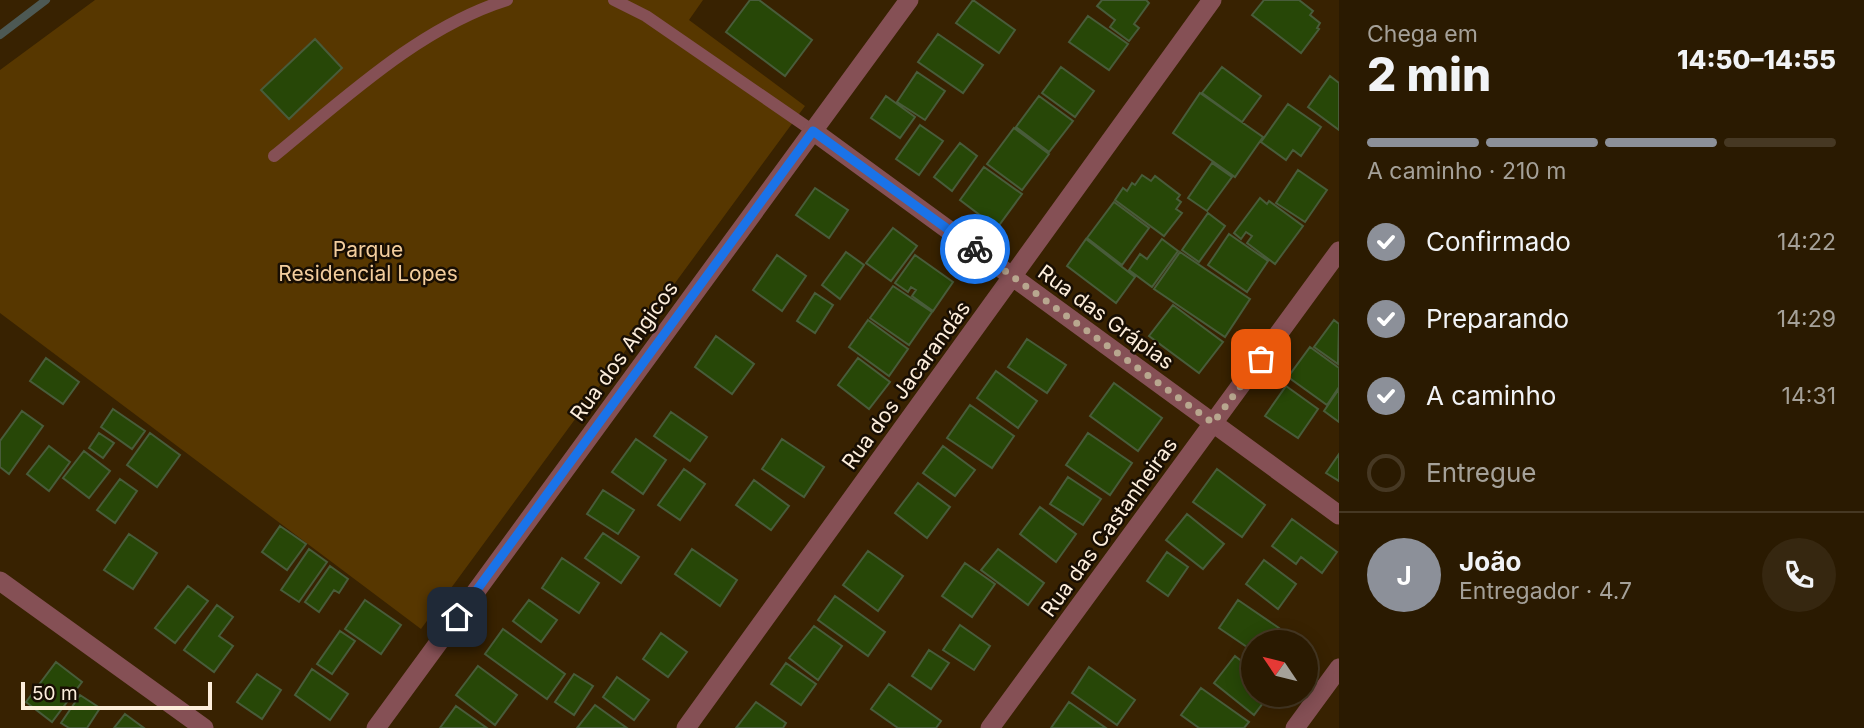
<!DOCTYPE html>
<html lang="pt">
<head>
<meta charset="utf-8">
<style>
  :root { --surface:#2a1a01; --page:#362710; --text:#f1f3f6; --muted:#a5a199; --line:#463823; --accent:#8c9099 }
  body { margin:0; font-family:Inter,sans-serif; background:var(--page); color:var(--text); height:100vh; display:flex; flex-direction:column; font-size:26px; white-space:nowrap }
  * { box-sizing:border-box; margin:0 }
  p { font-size:23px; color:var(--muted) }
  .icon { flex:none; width:38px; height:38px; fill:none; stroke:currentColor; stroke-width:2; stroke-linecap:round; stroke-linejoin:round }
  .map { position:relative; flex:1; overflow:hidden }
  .panel { display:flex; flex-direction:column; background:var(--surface); width:525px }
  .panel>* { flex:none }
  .needle { width:46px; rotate:305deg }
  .controls { position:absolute; left:1241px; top:630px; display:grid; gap:14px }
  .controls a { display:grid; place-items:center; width:77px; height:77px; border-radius:50%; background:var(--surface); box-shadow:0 4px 18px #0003,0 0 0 2px var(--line); font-size:35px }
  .scale { position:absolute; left:21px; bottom:18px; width:191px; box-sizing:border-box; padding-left:7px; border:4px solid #fdeedc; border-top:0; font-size:19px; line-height:24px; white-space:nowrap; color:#fdeedc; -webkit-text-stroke:5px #180e03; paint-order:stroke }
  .pin { position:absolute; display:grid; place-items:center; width:60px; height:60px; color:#fff; margin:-30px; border-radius:14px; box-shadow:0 4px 10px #0006 }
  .courier { position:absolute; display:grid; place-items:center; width:70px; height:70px; margin:-35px; border:5px solid #1a73e8; border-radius:50%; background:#fff; color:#222; box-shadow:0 2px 9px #0007 }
  .summary em { font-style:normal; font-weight:800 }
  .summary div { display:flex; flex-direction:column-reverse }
  .summary { display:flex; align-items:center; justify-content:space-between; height:119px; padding:0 28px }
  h1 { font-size:46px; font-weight:800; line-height:52px }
  .bar { display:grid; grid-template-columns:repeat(4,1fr); gap:10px 7px; align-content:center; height:84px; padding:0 28px }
  .bar i { height:9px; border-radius:5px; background:var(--line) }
  .bar .active { background:var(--accent) }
  .bar p { grid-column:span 4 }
  .line { display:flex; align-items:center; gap:18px; padding:0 28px; border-top:2px solid var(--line) }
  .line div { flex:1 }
  .round { display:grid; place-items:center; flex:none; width:74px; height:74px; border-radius:37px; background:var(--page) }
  ol { padding:0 28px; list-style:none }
  li { display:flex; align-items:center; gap:21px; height:77px }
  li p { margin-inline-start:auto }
  li .icon { padding:7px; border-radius:50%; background:var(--accent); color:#fff; stroke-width:4 }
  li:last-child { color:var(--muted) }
  li i { width:38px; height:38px; border:4px solid var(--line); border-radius:50% }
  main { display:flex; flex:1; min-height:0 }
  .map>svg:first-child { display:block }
  .green { fill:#573700 }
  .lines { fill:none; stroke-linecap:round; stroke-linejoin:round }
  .stream { stroke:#4d5954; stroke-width:8 }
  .building { fill:#274707; stroke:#485c3a; stroke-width:2 }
  .service { stroke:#855055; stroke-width:12 }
  .minor { stroke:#855055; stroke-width:19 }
  .done { stroke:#b8a78f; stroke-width:7; stroke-dasharray:0 12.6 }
  .route { stroke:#1a73e8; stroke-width:9 }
  .labels { text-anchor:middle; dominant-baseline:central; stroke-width:5; stroke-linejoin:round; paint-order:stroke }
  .park-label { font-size:21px; fill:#f3cd9d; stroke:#180e03 }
  .street-label { font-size:21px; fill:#fdeedc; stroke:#180e03 }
</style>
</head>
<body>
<main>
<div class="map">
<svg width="1339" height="728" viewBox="0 0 1339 728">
  <rect width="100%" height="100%" fill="#382201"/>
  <path class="green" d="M95 0H703L689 20 805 106 421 629 0 313V70Z"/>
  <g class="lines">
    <path class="stream" d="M0 35 46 0"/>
  </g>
  <path class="building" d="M750 0H759L812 40 785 76 726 32Z
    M973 0 1015 30 999 53 956 23Z
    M1102 0H1146L1149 3 1134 24 1139 28 1129 41 1110 27 1115 20 1097 6Z
    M1264 0H1299L1313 11 1310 15 1320 23 1317 28 1319 29 1301 53 1252 15Z
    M1088 16 1128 44 1109 70 1069 42Z
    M938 34 983 65 963 93 918 62Z
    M315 39 342 68 289 119 261 90Z
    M1061 67 1094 91 1075 117 1042 93Z
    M1222 67 1261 96 1242 122 1202 93Z
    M917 72 945 91 925 120 897 102Z
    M1330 76 1339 83V130L1308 107Z
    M1200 93 1263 137 1235 177 1173 133Z
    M886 96 915 117 900 138 871 118Z
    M1039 96 1073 121 1049 152 1016 127Z
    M1288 104 1321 127 1301 156 1293 150 1286 160 1261 142Z
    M920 125 943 141 919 175 896 159Z
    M1014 128 1049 154 1022 190 987 164Z
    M960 143 977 156 952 191 934 177Z
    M1212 163 1232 177 1207 211 1188 198Z
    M984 167 1022 194 997 228 960 200Z
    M1298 170 1327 190 1305 222 1276 203Z
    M1142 175 1151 181 1155 176 1180 195 1177 199 1181 202 1176 209 1182 213 1164 236 1115 200 1123 188 1127 191 1132 183 1135 185Z
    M815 188 848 210 829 238 796 215Z
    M1260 198 1267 204 1269 201 1303 226 1275 264 1247 243 1252 236 1246 232 1241 239 1234 233Z
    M1114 202 1149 228 1122 265 1087 238Z
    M1208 213 1225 226 1199 262 1182 250Z
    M893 228 917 246 891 281 866 263Z
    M1229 234 1268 261 1247 292 1208 265Z
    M1086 239 1135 277 1116 303 1067 266Z
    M1162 239 1178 251 1152 287 1129 270 1140 254 1147 259Z
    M846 252 864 265 840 299 822 285Z
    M1180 252 1250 299 1225 337 1154 289Z
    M777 255 806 276 782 311 753 290Z
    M915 255 953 282 933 311 912 296 916 290 911 287 908 292 895 283Z
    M893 286 932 312 909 345 870 318Z
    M815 293 833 305 815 333 797 321Z
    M1173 305 1223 342 1199 373 1149 336Z
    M868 320 908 349 889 376 849 347Z
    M1334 320 1339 324 1338 364 1314 347Z
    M716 336 754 364 732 394 695 367Z
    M1027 339 1066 365 1047 393 1008 367Z
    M1310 347 1339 368V387L1327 405 1288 377Z
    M46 358 79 382 63 404 30 381Z
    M858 358 890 382 869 409 838 385Z
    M996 371 1037 401 1018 428 977 398Z
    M1114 383 1162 418 1138 451 1090 416Z
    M1286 386 1318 409 1298 438 1265 416Z
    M1339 389V422L1324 411Z
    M970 405 1014 436 992 468 947 438Z
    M113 409 145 431 132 449 101 427Z
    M22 411 43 426 9 474 0 467V441Z
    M671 412 707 437 690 461 654 436Z
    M99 433 114 443 103 458 89 448Z
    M150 433 180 455 157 487 127 465Z
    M1088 433 1132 463 1110 495 1066 465Z
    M636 439 666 460 643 494 612 472Z
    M782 439 824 467 804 497 762 469Z
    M49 446 70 462 49 491 27 474Z
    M943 446 975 470 955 496 923 473Z
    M84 451 110 471 89 498 63 478Z
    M1339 454V481L1326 473Z
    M684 469 705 484 680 520 658 505Z
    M1217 469 1265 505 1242 537 1193 502Z
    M1068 477 1101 499 1083 525 1050 504Z
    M120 479 137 491 115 523 97 510Z
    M754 480 789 506 771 530 736 505Z
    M918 483 950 507 927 538 895 513Z
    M603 490 634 510 618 534 587 514Z
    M1040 507 1076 534 1056 562 1020 534Z
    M1187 514 1224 544 1203 569 1166 540Z
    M1292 519 1337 552 1322 573 1301 557 1296 564 1272 546Z
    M280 526 306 544 287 570 262 552Z
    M603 533 639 557 621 583 585 558Z
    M129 534 157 553 133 589 104 570Z
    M309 549 327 562 299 602 281 590Z
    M692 549 737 580 720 606 675 574Z
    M998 549 1044 583 1028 605 981 570Z
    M868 551 903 576 878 611 843 585Z
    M1167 552 1188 567 1168 596 1147 581Z
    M562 558 599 583 579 613 542 588Z
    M1264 560 1296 584 1278 609 1246 584Z
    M965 563 995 584 972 617 942 596Z
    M330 566 348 579 339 593 334 590 319 612 305 602Z
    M188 586 208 601 175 643 155 628Z
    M835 596 885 632 868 656 818 620Z
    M365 600 401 625 381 654 345 629Z
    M529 600 557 620 541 642 513 621Z
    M1238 600 1279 628 1269 642H1253V651L1219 628Z
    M217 605 233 617 219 636 233 646 214 672 184 650Z
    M960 625 990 646 974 670 943 650Z
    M814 626 842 646 818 680 789 658Z
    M503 629 565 674 547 699 485 654Z
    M340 631 355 641 332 674 317 664Z
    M661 633 687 652 668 677 643 659Z
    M929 650 949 663 931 689 912 676Z
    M1235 656 1253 670V695H1269L1254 715 1214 683Z
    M56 662 82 682 52 722 26 702Z
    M786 663 816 684 801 705 771 684Z
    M478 666 517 695 495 725 456 695Z
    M1089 667 1135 700 1117 725 1072 693Z
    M312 669 348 694 330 720 295 695Z
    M257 674 281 690 262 719 237 702Z
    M574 674 593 686 574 715 555 702Z
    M617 677 649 700 634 720 603 697Z
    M889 684 941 721 936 728H898L871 709Z
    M1201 688 1249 722 1244 728H1199L1181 715Z
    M80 695 100 708 87 728H69L61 723Z
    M756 702 786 723 783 728H736Z
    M1069 702 1106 728H1051Z
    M595 705 627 728H577Z
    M456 706 487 728H440Z
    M125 714 144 728H114Z"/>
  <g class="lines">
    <path class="service" d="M614 0 646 16 813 131
      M274 156C344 99 420 27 507 0"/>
    <path class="minor" d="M813 131 1339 515
      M0 581 204 728
      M376 728 909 0
      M686 728 1212 0
      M990 728 1339 251
      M1295 728 1339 668"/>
  </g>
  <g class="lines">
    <path class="done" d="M975 249 1213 423 1261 359"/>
    <path class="route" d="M457 617 813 131 975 249"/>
  </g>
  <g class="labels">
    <g class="park-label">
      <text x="368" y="249">Parque<tspan x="368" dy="24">Residencial Lopes</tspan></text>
    </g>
    <g class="street-label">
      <text transform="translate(1106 317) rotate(36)">Rua das Grápias</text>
      <text transform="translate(624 351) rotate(-54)">Rua dos Angicos</text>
      <text transform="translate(906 385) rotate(-54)">Rua dos Jacarandás</text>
      <text transform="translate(1109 527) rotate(-54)">Rua das Castanheiras</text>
    </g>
  </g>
</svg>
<div class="controls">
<a><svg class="needle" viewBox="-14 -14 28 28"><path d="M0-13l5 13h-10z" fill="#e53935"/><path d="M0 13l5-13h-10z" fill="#a5a199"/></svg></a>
</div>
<div class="scale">50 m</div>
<div class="pin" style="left:1261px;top:359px;background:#ea580c"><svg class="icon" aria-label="bag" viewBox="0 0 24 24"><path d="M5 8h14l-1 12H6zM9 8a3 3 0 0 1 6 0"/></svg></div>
<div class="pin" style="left:457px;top:617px;background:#1f2937"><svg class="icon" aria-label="home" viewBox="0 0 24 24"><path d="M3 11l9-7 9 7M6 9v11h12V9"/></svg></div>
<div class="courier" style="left:975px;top:249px"><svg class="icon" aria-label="bike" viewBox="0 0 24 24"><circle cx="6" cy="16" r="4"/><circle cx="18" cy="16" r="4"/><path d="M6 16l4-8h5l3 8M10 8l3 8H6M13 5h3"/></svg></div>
</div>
<section class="panel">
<div class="summary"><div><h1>2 min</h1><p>Chega em</p></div><em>14:50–14:55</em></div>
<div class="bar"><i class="active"></i><i class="active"></i><i class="active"></i><i></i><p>A caminho · 210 m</p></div>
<ol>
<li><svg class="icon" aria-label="check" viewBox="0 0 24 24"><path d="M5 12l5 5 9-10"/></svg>Confirmado<p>14:22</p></li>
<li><svg class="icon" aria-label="check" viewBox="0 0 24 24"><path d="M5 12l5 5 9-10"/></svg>Preparando<p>14:29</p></li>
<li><svg class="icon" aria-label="check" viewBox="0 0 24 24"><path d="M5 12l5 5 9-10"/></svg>A caminho<p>14:31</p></li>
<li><i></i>Entregue</li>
</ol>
<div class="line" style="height:126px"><b class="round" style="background:var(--accent);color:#fff">J</b><div><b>João</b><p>Entregador · 4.7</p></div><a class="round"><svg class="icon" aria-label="phone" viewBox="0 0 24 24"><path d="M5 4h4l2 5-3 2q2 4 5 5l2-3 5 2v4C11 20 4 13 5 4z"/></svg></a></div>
</section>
</main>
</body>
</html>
